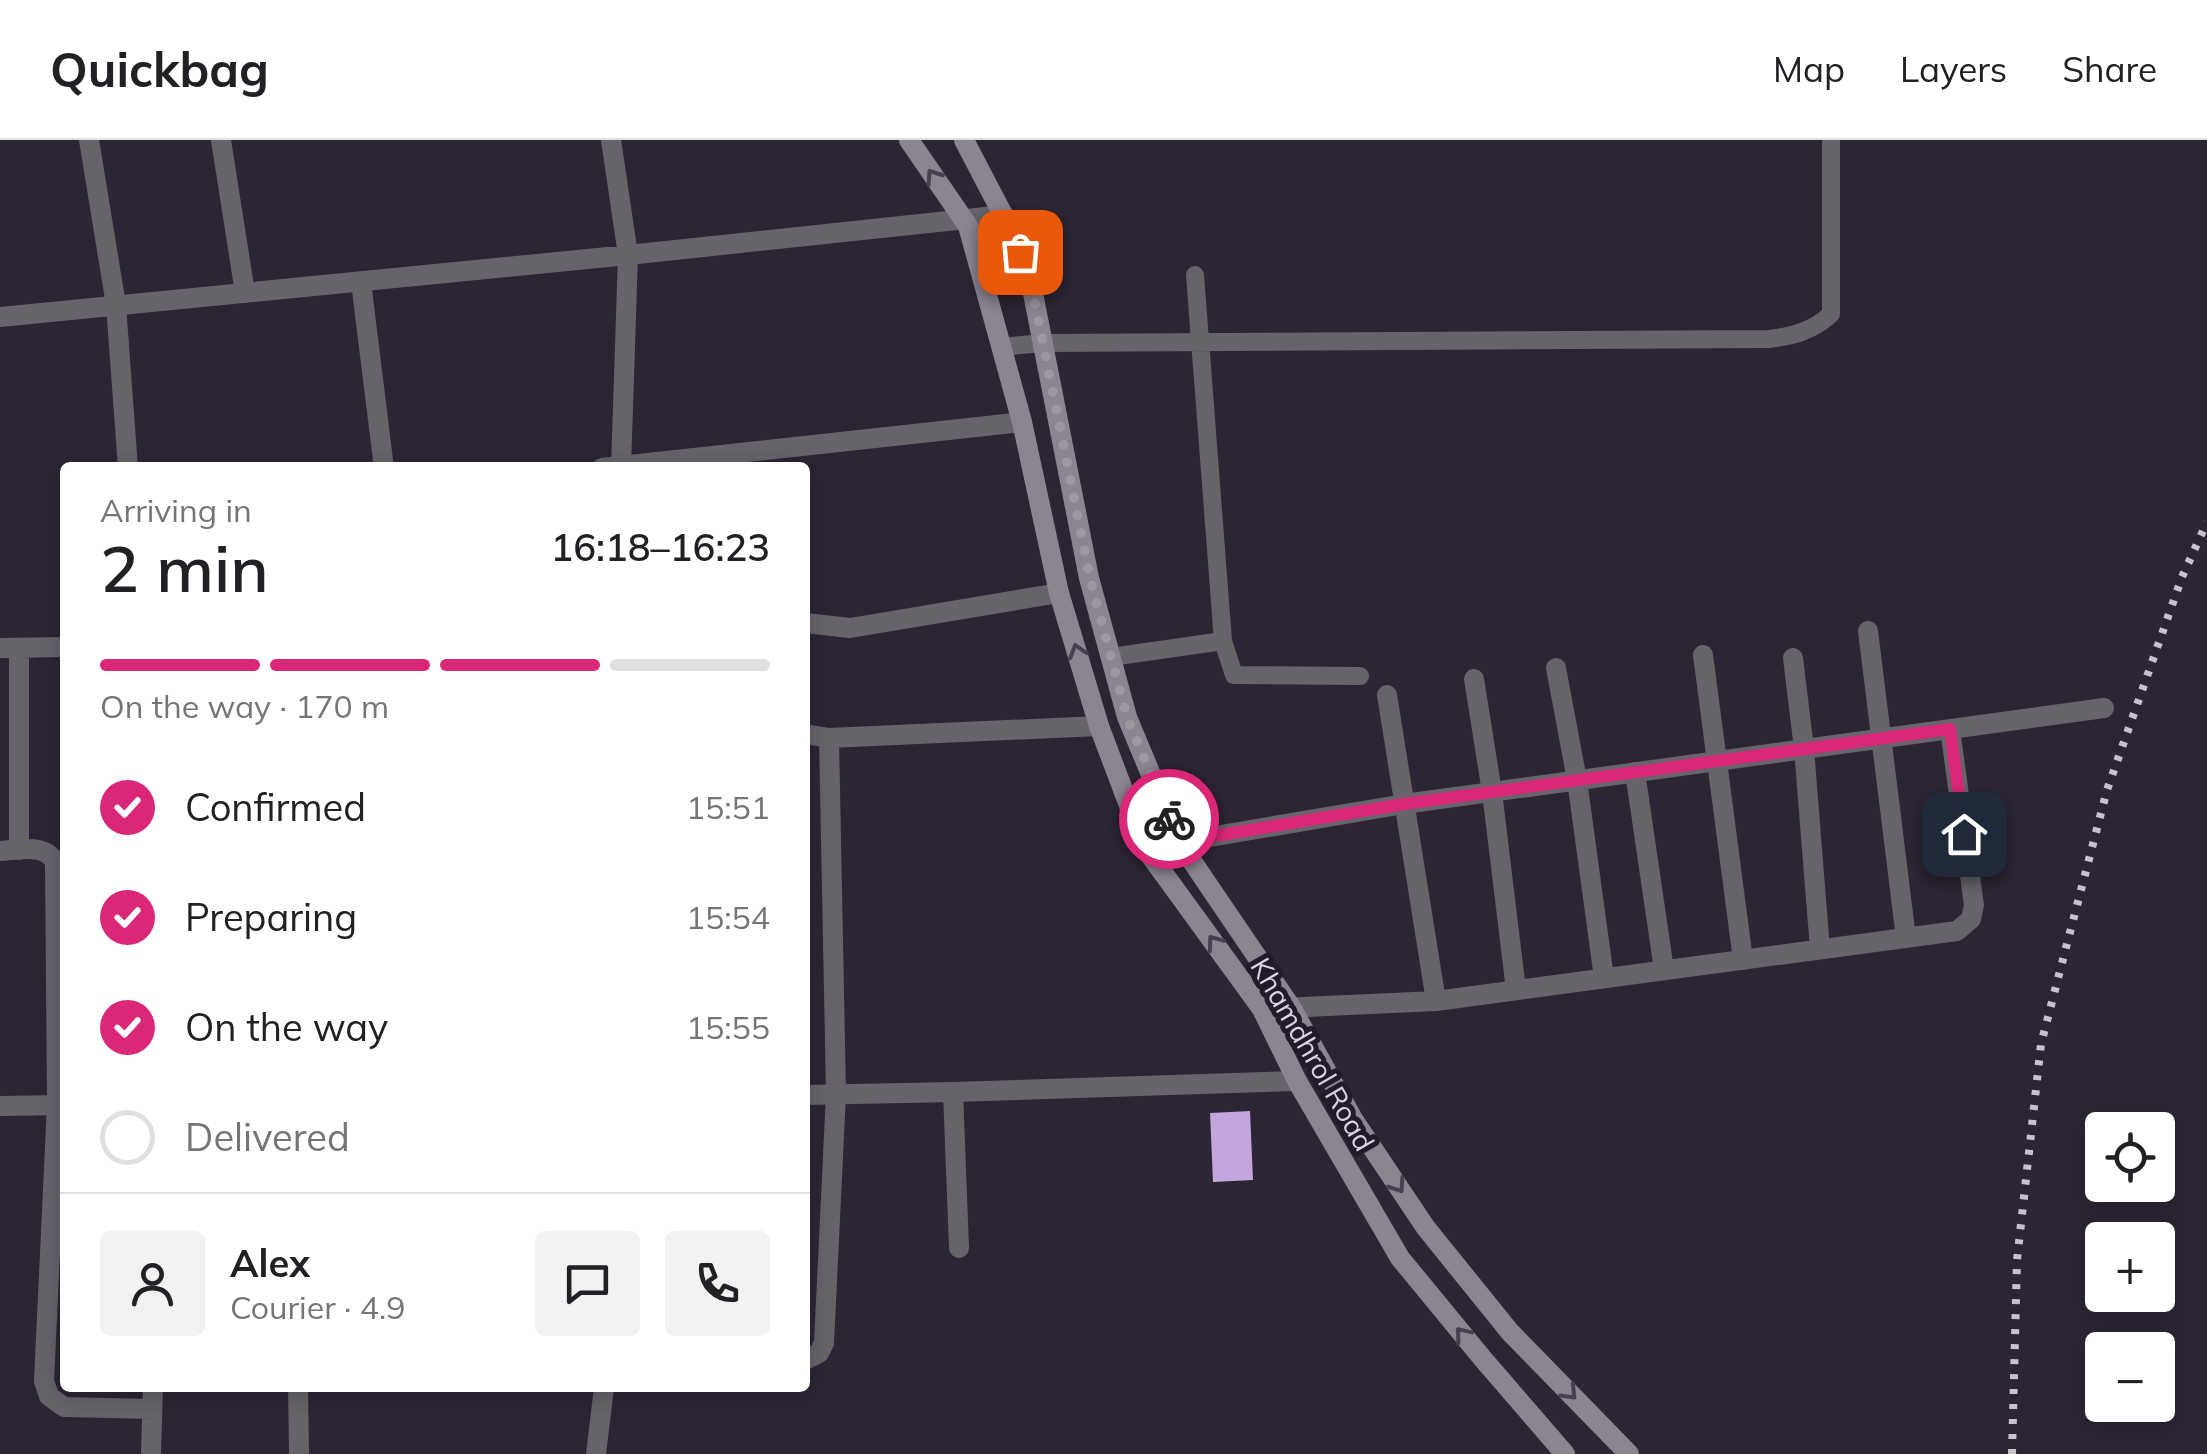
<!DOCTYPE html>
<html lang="en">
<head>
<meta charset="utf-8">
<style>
  :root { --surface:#fff; --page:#f2f2f2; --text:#202124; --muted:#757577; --line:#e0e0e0; --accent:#db2777 }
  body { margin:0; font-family:Mulish,sans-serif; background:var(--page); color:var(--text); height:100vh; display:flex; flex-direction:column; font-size:38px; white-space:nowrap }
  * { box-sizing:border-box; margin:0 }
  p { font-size:32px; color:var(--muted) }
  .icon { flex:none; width:55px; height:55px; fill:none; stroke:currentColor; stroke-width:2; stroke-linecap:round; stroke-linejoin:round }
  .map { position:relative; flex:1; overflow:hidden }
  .sheet { position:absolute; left:60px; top:322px; width:750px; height:930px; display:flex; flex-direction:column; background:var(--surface); border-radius:10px; box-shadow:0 5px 25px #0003 }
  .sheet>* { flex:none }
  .controls { position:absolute; left:2085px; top:972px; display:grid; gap:20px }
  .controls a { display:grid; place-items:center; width:90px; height:90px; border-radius:10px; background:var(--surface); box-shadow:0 5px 25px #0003; font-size:50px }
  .pin { position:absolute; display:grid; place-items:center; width:85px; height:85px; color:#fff; margin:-42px; border-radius:20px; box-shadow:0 5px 15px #0006 }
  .courier { position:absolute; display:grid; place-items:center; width:100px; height:100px; margin:-50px; border:8px solid #db2777; border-radius:50%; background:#fff; color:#222; box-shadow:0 2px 12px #0007 }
  .overview em { font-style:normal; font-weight:600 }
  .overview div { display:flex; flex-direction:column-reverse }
  .overview { display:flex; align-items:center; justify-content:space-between; height:170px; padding:0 40px }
  h1 { font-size:65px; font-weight:600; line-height:75px }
  .bar { display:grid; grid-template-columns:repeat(4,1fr); gap:15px 10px; align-content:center; height:120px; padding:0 40px }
  .bar i { height:12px; border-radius:8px; background:var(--line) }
  .bar .selected { background:var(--accent) }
  .bar p { grid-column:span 4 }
  .line { display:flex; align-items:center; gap:25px; padding:0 40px; border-top:2px solid var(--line) }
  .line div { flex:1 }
  .round { display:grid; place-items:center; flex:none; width:105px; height:105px; border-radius:10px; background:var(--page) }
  ol { padding:0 40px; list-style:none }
  li { display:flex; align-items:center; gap:30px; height:110px }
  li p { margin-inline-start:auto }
  li .icon { padding:10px; border-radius:50%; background:var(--accent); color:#fff; stroke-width:4 }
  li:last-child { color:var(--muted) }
  li i { width:55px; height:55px; border:5px solid var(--line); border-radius:50% }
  header { display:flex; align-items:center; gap:60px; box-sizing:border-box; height:140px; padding:0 50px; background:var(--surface); border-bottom:2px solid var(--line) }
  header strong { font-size:48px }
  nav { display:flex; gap:55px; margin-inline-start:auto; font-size:35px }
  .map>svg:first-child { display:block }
  .building { fill:#c2a6dd }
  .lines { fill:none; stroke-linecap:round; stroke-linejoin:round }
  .service { stroke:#67636b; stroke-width:18 }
  .minor { stroke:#67636b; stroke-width:20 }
  .tertiary { stroke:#67636b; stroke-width:20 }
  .secondary { stroke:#8b8491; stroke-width:20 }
  .rail { stroke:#c7c2ce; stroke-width:8; stroke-dasharray:5 10; stroke-linecap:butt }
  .oneway { stroke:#47404e }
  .done { stroke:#9c97a3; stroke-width:10; stroke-dasharray:0 18 }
  .route { stroke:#db2777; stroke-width:12 }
  .labels { text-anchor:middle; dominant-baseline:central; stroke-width:10; stroke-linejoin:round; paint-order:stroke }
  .street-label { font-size:28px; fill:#d9d4df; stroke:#231b2a }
</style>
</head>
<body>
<header>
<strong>Quickbag</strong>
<nav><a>Map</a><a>Layers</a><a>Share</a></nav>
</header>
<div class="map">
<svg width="2207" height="1314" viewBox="0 0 2207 1314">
  <rect width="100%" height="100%" fill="#2c2534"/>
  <path class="building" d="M1250 971 1253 1040 1213 1042 1210 973Z"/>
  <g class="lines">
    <path class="service" d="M1001 207 1043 203 1769 199C1793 196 1813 191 1831 174V0
      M1223 501 1234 535 1360 536
      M1111 517 1223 501 1195 135"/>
    <path class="minor" d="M89 0 116 165 128 328
      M221 0 245 153
      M611 0 628 115 621 328
      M361 142 384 328
      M0 177 628 115 1004 75
      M602 328 1022 282
      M805 483 850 488 1059 453
      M1868 491 1906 798
      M0 508 65 507
      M1703 515 1743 820
      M1793 518 1804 609 1820 809
      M1556 528 1577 640 1604 838
      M1474 539 1492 652 1516 850
      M1387 555 1436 861
      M805 594 829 598 1099 586
      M1635 632 1664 830
      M1145 708 1404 664 2104 568
      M19 710V508
      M0 711C20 710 45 703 55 722L57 965 44 1241 49 1256 64 1267 152 1269
      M1262 869 1436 861 1957 791 1971 779 1974 765 1950 589
      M953 952 959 1108
      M805 1220 819 1213 824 1203 836 954 829 598
      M298 1248 299 1314
      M151 1314 153 1248
      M596 1314 604 1248"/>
    <path class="tertiary" d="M805 955 953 952 1297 941
      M0 966 65 965"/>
    <path class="secondary" d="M909 0 968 86 1022 282 1059 453 1099 586 1145 708 1262 869 1297 941 1400 1118 1483 1219 1565 1314
      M964 0 1011 90 1029 133 1089 438 1127 577 1179 702 1291 867 1353 979 1426 1088 1510 1192 1629 1314"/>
    <path class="rail" d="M2012 1314 2017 1120 2041 904 2107 650 2182 437 2207 382"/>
  </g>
  <defs><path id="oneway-chevron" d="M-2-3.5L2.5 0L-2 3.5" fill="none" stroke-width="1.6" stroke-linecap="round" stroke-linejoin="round" transform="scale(2.5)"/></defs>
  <g class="oneway">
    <use href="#oneway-chevron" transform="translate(933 36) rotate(-124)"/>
    <use href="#oneway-chevron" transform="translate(1077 511) rotate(-107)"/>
    <use href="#oneway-chevron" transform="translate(1214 802) rotate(-126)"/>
    <use href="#oneway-chevron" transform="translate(1398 1046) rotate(56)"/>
    <use href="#oneway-chevron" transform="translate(1462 1194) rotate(-129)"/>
    <use href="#oneway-chevron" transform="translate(1570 1253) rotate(46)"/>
  </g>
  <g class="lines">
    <path class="done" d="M1020 112 1029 133 1090 438 1127 577 1169 679"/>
    <path class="route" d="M1169 679 1179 702 1404 664 1950 589 1964 694"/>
  </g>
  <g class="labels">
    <g class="street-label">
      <text transform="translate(1313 914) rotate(60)">Khamdhrol Road</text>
    </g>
  </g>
</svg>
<div class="controls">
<a><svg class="icon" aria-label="locate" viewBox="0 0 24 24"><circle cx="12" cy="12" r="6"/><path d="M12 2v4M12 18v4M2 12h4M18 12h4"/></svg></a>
<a>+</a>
<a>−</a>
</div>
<div class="pin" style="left:1020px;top:112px;background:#ea580c"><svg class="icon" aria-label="bag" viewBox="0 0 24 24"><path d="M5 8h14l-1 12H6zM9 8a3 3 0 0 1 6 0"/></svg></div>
<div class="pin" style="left:1964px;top:694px;background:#1f2937"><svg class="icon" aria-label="home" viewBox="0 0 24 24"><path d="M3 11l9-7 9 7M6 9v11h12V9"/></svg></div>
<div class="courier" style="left:1169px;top:679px"><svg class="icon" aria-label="bike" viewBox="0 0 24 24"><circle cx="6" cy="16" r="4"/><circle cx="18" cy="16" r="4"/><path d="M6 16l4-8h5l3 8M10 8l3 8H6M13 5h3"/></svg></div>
<section class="sheet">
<div class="overview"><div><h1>2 min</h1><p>Arriving in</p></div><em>16:18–16:23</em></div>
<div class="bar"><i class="selected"></i><i class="selected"></i><i class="selected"></i><i></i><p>On the way · 170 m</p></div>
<ol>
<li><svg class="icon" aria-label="check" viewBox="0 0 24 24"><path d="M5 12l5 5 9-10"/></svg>Confirmed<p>15:51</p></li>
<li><svg class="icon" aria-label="check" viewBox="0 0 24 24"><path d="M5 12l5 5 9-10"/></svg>Preparing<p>15:54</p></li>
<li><svg class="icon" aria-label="check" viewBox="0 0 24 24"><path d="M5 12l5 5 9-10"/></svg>On the way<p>15:55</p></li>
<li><i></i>Delivered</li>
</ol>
<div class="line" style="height:180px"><a class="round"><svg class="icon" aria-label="person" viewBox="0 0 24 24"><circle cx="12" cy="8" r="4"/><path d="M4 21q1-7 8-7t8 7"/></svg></a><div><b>Alex</b><p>Courier · 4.9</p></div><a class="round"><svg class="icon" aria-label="chat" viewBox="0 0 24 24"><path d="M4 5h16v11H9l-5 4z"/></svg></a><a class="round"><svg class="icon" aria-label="phone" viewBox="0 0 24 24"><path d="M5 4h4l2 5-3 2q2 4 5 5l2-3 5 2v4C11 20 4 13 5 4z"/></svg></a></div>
</section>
</div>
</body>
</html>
